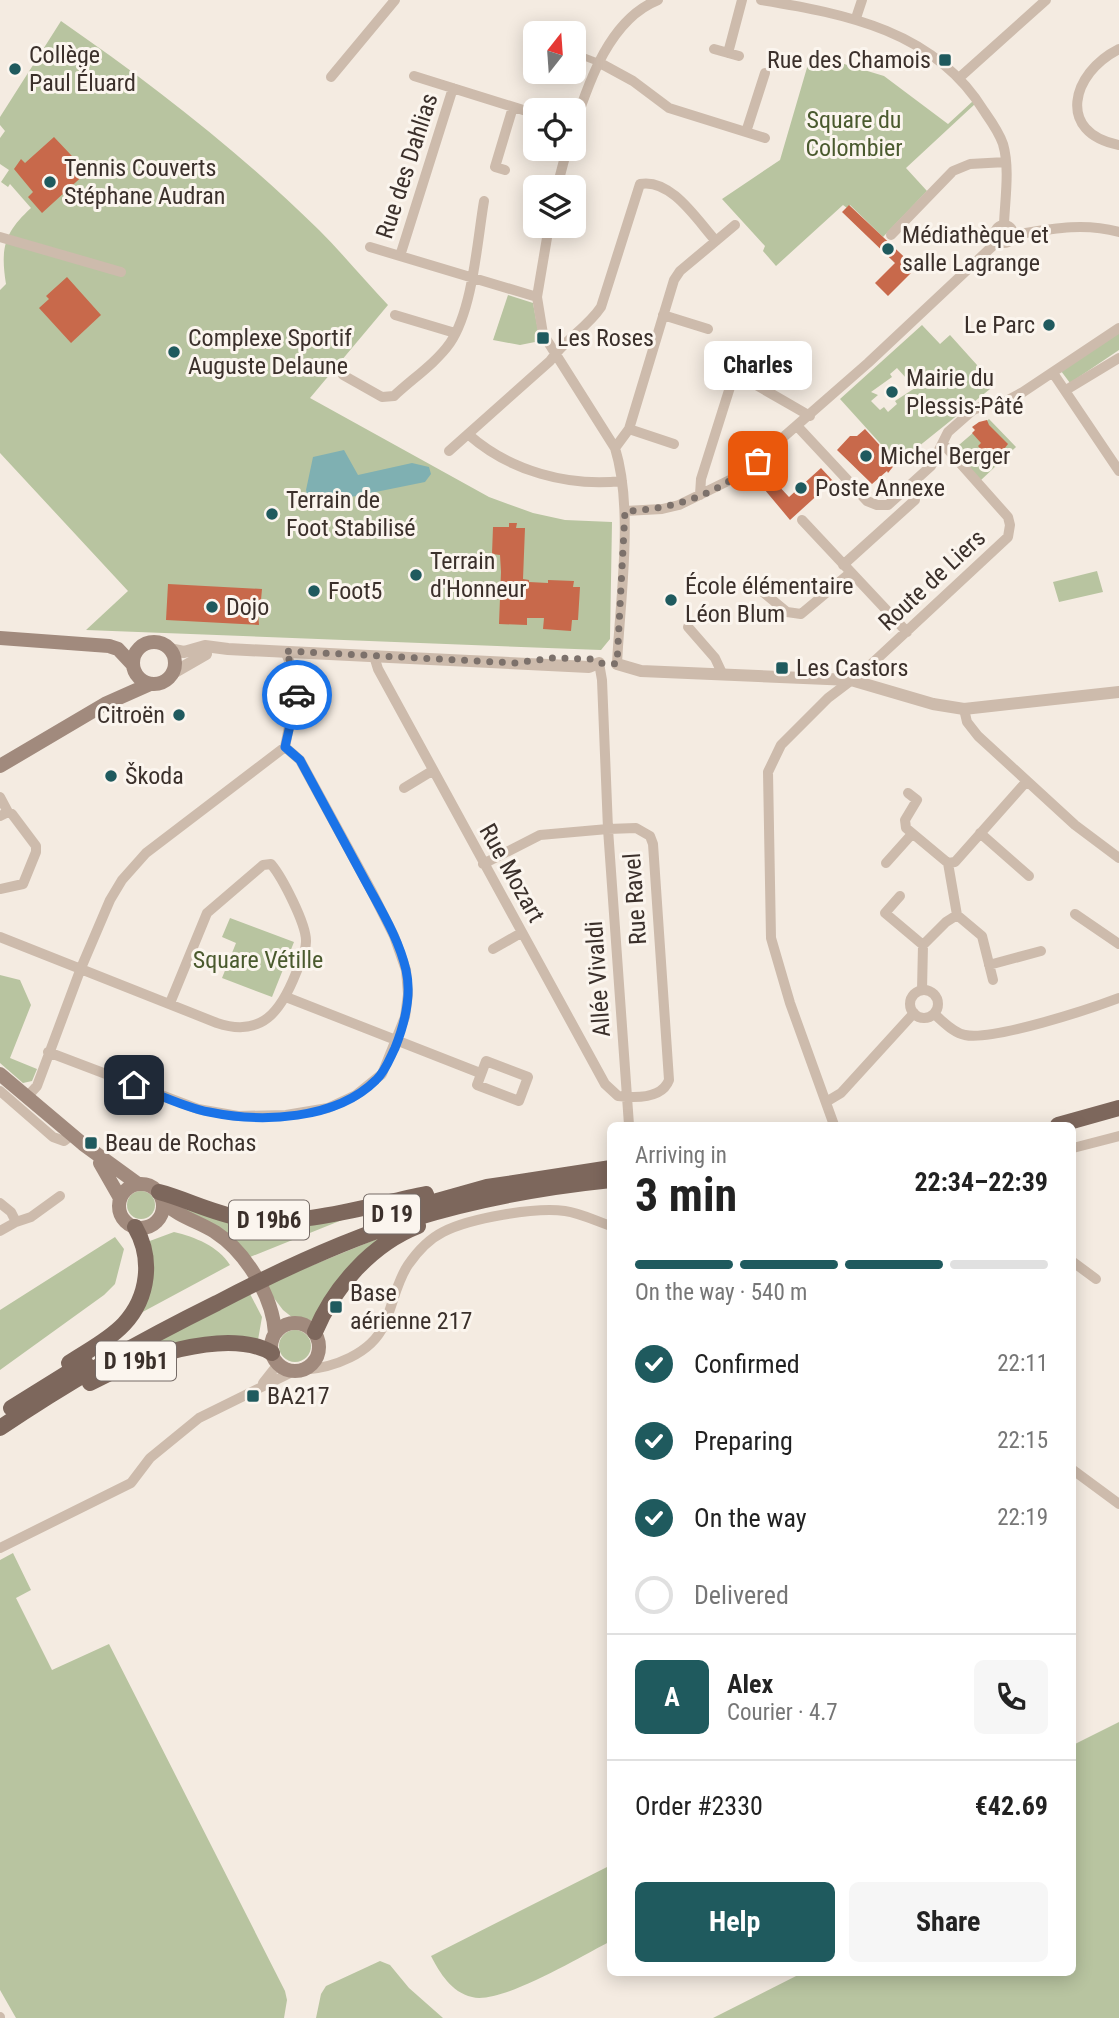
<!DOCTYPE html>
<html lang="en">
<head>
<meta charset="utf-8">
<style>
  :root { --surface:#fff; --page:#f6f6f6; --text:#222; --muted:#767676; --line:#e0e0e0; --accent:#1f5a5e }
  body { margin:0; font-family:"Roboto Condensed",sans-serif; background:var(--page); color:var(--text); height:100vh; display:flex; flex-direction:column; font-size:26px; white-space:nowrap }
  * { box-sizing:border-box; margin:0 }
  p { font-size:23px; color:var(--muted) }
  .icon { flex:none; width:38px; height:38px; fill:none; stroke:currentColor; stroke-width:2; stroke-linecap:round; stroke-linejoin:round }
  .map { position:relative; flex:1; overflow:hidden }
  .sheet { position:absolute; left:607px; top:1122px; width:469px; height:854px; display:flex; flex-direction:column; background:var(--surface); border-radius:10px; box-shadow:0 4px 18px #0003 }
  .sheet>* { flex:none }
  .needle { width:46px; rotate:17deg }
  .buttons { position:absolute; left:523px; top:21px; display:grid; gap:14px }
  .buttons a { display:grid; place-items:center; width:63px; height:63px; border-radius:10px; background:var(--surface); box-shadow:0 4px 18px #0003; font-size:35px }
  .pin { position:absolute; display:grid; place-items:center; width:60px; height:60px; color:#fff; margin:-30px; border-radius:14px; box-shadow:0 4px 10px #0006 }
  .courier { position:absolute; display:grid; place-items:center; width:70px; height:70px; margin:-35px; border:5px solid #1a73e8; border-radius:50%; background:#fff; color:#222; box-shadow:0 2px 9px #0007 }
  .bubble { position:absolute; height:49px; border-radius:10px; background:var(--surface); box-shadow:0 4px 18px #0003; font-size:23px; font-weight:700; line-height:49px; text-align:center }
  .head em { font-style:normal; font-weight:700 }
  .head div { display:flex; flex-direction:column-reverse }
  .head { display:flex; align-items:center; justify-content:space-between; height:119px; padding:0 28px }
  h1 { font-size:46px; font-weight:700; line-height:52px }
  .bar { display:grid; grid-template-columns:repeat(4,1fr); gap:10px 7px; align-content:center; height:84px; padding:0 28px }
  .bar i { height:9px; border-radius:5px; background:var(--line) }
  .bar .on { background:var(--accent) }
  .bar p { grid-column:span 4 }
  .line { display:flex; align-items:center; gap:18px; padding:0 28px; border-top:2px solid var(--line) }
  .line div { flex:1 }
  .round { display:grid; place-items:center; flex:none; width:74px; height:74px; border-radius:10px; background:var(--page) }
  ol { padding:0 28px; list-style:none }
  li { display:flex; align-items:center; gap:21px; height:77px }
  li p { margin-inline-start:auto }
  li .icon { padding:7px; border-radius:50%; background:var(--accent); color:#fff; stroke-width:4 }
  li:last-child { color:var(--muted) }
  li i { width:38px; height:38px; border:4px solid var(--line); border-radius:50% }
  .primary-button { display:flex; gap:14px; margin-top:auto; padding:14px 28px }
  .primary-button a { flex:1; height:80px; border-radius:10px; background:var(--accent); color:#fff; font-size:28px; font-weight:700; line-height:80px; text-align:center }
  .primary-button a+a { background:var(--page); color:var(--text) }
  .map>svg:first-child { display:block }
  .green { fill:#b8c4a0; fill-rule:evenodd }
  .water { fill:#7fb0b2 }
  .building { fill:#c8694b }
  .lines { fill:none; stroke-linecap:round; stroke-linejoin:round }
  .pedestrian { stroke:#cdbbac; stroke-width:7 }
  .minor { stroke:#cdbbac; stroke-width:10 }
  .tertiary { stroke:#cdbbac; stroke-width:12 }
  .secondary { stroke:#a18a7d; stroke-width:14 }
  .primary { stroke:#7d675c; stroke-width:16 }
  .done { stroke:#7c716b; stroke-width:7; stroke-dasharray:0 12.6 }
  .route { stroke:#1a73e8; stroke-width:9 }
  .poi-dot { fill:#1f5a5e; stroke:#fbf5ee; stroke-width:2.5 }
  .labels { text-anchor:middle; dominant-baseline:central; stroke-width:6; stroke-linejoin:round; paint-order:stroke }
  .shield { fill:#fbf5ee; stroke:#756b66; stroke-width:2 }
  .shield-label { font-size:23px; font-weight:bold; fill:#3b302b }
  .poi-label { font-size:24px; fill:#3b302b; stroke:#fbf5ee; text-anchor:start }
  .park-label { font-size:24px; fill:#4a5a2e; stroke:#fbf5ee }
  .street-label { font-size:24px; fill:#3b302b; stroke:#fbf5ee }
</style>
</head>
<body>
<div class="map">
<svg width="1119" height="2018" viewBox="0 0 1119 2018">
  <rect width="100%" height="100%" fill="#f4ebe1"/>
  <path class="green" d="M61 21C152 84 241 153 319 230 343 254 365 281 388 305L310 398 489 497 533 513 565 520 612 522 610 639 601 650 86 630 128 591 0 453V290L6 284C0 247 5 232 31 208L10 184 8 187 1 182 9 170 0 164V138L5 131 0 125V117Z
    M811 54 884 76 948 124 973 101 975 104 906 168 927 191 883 237 850 205 847 208 843 205 776 266 763 251 765 246 722 199 780 160Z
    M508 295 533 303 540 341 520 345 493 340Z
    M922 325 940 344 950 335 995 385 898 463 840 399ZM897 368 915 388 895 401 897 404 888 412 884 407 880 410 871 401 878 395 871 392 892 377 890 374Z
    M1119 333V350L1070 383 1061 371Z
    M989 419 1016 447 980 481 959 456V445Z
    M1097 571 1103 592 1059 602 1053 582Z
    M230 918 294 942 272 997 222 978 236 943 222 937Z
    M0 975 20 980 31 1005 10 1058 37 1069 32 1081 23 1083 0 1063Z
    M127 1205a14 14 0 1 1 28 0a14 14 0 1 1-28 0Z
    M175 1203 215 1219 347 1218 250 1257 206 1223Z
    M174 1232C195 1237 218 1246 230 1265L137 1315 147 1242Z
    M384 1236 313 1321 300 1317 293 1318 283 1310 264 1285Z
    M115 1237 124 1249 115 1284 104 1295 0 1370V1310Z
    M249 1292 262 1317 258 1340 176 1344 133 1354Z
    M279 1346a16 16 0 1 1 32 0a16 16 0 1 1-32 0Z
    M13 1553 31 1590 16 1598 52 1670 109 1644 285 1991 287 2000 284 2018H16L0 1990V1560Z
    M1119 1722V2018H713L804 1972H1073V1745Z
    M611 1865V1941C581 1956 501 2005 472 1997 451 1992 440 1973 431 1956Z
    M380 1961 390 1965 409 1988 443 2018H316L321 1994 326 1986Z"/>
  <path class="water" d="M344 450 358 475 412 463 429 467 431 474 425 482 341 499 308 498 306 490 313 457Z"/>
  <path class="building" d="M54 137 87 172 42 213 28 197 33 192 14 169 21 159 25 163Z
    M849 205 916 268 888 296 875 283 895 263 842 212Z
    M67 277 101 315 71 343 39 308 49 299 46 296Z
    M987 420 989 425 1008 444 998 457H993L989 452 986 455 978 446 981 443 972 433 975 430 972 427 979 422Z
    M865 429 896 463 888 473 887 471 872 484 837 450 850 436H857Z
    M821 468 833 481 790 520 755 478 764 470 789 497Z
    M509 523H517L516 528H525L523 579 529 580V582L548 583V580L574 581 573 587H580L578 620H572L571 631 543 629 544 618H527V625L499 624 501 572 500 555 492 554 493 527H509Z
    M168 584 262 589 261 600H257L259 625 166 620Z"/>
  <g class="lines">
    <path class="pedestrian" d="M574 53 600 63"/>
    <path class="minor" d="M761 0C847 14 935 31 984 111 991 121 999 132 1003 144 1010 168 1005 199 1004 224
      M856 18 862 0
      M714 49 739 56
      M1119 49C1071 73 1056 133 1119 145
      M728 53 742 0
      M600 63 633 81 669 108 765 138
      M414 76 536 114
      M331 77 395 0
      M959 78 1046 0
      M574 127C589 81 610 19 658 0
      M746 132 765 73
      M505 170 495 167 513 107
      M557 187 567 149
      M995 234a9 9 0 1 1 18 0a9 9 0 1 1-18 0Z
      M549 226 537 297 543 334 615 448C634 509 620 599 617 664
      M891 235 953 171 970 164 1006 162
      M1013 235C1050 229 1083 222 1119 232
      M0 237 121 272
      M370 247 537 297
      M400 256 453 88
      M395 315 455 333
      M663 315 708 329
      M1053 373 1119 471
      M343 375 382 397 394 396C412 379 436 363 450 343 473 309 477 242 484 201
      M1066 390 1119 358
      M798 427 867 501 877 505H888L931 466 948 432 973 410 988 404H1001L1023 392 1119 328
      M629 429 674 444
      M469 435C510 471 568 487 622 481
      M615 448 629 429 674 280 680 271 735 225
      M449 451 550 361C564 340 587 328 601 307L640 184C671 178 697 220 715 240
      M700 495 701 479 731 384 735 379 744 378 810 416
      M625 511 662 509 679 505 740 475 868 363 998 241
      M802 520 907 632
      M843 565 915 500
      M764 593 787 612 801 614 850 573
      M688 627 715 658 722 673
      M374 656 378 669 605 1084 618 1096C635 1098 662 1099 669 1080L653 844 650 836 636 828 608 829 602 680 599 663
      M964 709 967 722 978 736 1075 825 1119 858
      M404 788 432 771
      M908 793 917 800 905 820 906 828 948 863
      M0 797 8 812
      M0 816 8 812 12 814 36 846V852L23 884 0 889
      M980 833 1029 876
      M886 863 912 834
      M483 864 540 835 608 829 629 1125
      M900 896 885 913 923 945
      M1075 914 1119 944
      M957 915 982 936 993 980
      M0 937 217 1023C262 1038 281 1011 296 973 300 963 306 952 306 942 307 925 282 877 271 864L263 865 207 913 170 1003
      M493 949 521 933
      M989 965 1041 951
      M910 1004a14 14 0 1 1 28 0a14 14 0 1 1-28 0Z
      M922 990 923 945 946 922 957 915 948 863 955 862 1026 782
      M286 997 480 1073
      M934 1014C943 1021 953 1033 965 1035 993 1041 1090 1009 1119 998
      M48 1052 198 1109 238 1116 286 1115 328 1108 356 1095 382 1074 405 1017 408 994 406 970 394 936 372 892 300 760 285 747
      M486 1061 528 1077 519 1101 477 1085Z
      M0 1091 53 1137 64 1141 72 1135
      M26 1098 37 1086 81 968 110 900 122 880 146 853 285 747 298 682 285 651
      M826 1102 841 1093 914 1013
      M834 1125 790 1003 771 938 768 772 781 745 828 698 865 670 1008 537 1010 525 1008 517 944 445
      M1073 1148 1119 1136
      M0 1203 11 1212 16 1222 0 1231
      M16 1222 31 1217 60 1196
      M1073 1262 1096 1279
      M303 1370C333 1368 371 1354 384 1325 393 1305 396 1283 408 1265 417 1252 429 1239 443 1232 470 1218 535 1207 565 1211 580 1213 596 1221 611 1226
      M263 1383 278 1364
      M1073 1470 1119 1504
      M0 1548 131 1483 150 1458 199 1418 294 1371
      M0 2017V2018"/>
    <path class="tertiary" d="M169 649 184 652 205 646 228 649 589 667 599 663
      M617 664 641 671 851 680 933 704 964 709 1119 692
      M173 673 206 654"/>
    <path class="secondary" d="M0 638 109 646 118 649 133 665
      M133 663a21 21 0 1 1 42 0a21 21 0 1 1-42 0Z
      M0 766 105 704 150 684
      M0 1074 83 1144 138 1184
      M100 1163 120 1198
      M119 1206a22 22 0 1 1 44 0a22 22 0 1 1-44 0Z
      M163 1202C179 1217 197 1221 215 1232 246 1252 273 1297 275 1333
      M271 1347a24 24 0 1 1 48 0a24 24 0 1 1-48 0Z"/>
    <path class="primary" d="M1058 1125 1119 1108
      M159 1192C186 1199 212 1213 241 1218 301 1228 366 1206 426 1194
      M398 1212 487 1187 611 1168
      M315 1332C334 1287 372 1244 418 1226
      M69 1363C87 1351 109 1340 124 1324 149 1297 153 1258 135 1227
      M90 1383C133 1360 226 1326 272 1353
      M11 1408 85 1362
      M0 1428C69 1381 142 1340 217 1303 280 1270 344 1240 412 1219 477 1199 543 1187 611 1180"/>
  </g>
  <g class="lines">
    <path class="done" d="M297 695 298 678 285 651 515 663 553 658 590 659 599 663 617 664 625 511C674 510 719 493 758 461"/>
    <path class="route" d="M134 1085C158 1094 183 1107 209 1112 262 1123 336 1120 376 1080 385 1072 390 1058 395 1048 405 1023 412 996 406 970 399 939 381 910 366 882 344 842 322 801 300 760L285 747 297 695"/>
  </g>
  <g class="poi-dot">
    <rect x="938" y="53" width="14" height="14" rx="3.5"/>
    <circle cx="15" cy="69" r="7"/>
    <circle cx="50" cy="182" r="7"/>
    <circle cx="888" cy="249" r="7"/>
    <circle cx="1049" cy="325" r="7"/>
    <rect x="536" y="331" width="14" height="14" rx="3.5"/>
    <circle cx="174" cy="352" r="7"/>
    <circle cx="892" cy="392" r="7"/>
    <circle cx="866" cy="456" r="7"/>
    <circle cx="801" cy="488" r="7"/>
    <circle cx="272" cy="514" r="7"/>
    <circle cx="416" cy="575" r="7"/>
    <circle cx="314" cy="591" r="7"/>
    <circle cx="671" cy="600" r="7"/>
    <circle cx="212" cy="607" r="7"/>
    <rect x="775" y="661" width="14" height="14" rx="3.5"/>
    <circle cx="179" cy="715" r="7"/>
    <circle cx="111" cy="776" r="7"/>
    <rect x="84" y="1136" width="14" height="14" rx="3.5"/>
    <rect x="329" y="1300" width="14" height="14" rx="3.5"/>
    <rect x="246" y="1389" width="14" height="14" rx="3.5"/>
  </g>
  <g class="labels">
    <g class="shield">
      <rect x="364" y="1194.5" width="56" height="39" rx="5"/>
      <rect x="229" y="1200.5" width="80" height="39" rx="5"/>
      <rect x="96" y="1341.5" width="80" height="39" rx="5"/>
    </g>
    <g class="shield-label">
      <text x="392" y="1214">D 19</text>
      <text x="269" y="1220">D 19b6</text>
      <text x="136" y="1361">D 19b1</text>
    </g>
    <g class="poi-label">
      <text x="29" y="55">Collège<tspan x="29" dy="28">Paul Éluard</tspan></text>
      <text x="931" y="60" text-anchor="end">Rue des Chamois</text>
      <text x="64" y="168">Tennis Couverts<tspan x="64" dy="28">Stéphane Audran</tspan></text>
      <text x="902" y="235">Médiathèque et<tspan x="902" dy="28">salle Lagrange</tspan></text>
      <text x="1035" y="325" text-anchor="end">Le Parc</text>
      <text x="188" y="338">Complexe Sportif<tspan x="188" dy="28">Auguste Delaune</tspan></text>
      <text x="557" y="338">Les Roses</text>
      <text x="906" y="378">Mairie du<tspan x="906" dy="28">Plessis-Pâté</tspan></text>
      <text x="880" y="456">Michel Berger</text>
      <text x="815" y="488">Poste Annexe</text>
      <text x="286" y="500">Terrain de<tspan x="286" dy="28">Foot Stabilisé</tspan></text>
      <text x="430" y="561">Terrain<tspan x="430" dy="28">d'Honneur</tspan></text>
      <text x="685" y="586">École élémentaire<tspan x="685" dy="28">Léon Blum</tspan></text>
      <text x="328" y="591">Foot5</text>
      <text x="226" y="607">Dojo</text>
      <text x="796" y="668">Les Castors</text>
      <text x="165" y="715" text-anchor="end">Citroën</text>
      <text x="125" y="776">Škoda</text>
      <text x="105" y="1143">Beau de Rochas</text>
      <text x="350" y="1293">Base<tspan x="350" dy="28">aérienne 217</tspan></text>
      <text x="267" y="1396">BA217</text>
    </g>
    <g class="park-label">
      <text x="854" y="120">Square du<tspan x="854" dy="28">Colombier</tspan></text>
      <text x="258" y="960">Square Vétille</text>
    </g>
    <g class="street-label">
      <text transform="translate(407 166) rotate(-72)">Rue des Dahlias</text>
      <text transform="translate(932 580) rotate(-43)">Route de Liers</text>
      <text transform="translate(512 873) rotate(61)">Rue Mozart</text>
      <text transform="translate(635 899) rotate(-94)">Rue Ravel</text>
      <text transform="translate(598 979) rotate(-94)">Allée Vivaldi</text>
    </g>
  </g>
</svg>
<div class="buttons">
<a><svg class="needle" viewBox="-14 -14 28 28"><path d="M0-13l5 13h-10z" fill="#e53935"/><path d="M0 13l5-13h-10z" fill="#767676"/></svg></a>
<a><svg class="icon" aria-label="locate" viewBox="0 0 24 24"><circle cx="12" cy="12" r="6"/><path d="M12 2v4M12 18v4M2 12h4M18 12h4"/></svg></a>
<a><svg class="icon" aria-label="layers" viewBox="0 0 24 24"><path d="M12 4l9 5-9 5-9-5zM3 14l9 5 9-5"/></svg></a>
</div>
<div class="pin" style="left:758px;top:461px;background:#ea580c"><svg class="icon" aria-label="bag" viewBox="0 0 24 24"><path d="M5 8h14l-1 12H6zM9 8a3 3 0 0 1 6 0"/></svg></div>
<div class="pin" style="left:134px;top:1085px;background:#1f2937"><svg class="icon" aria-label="home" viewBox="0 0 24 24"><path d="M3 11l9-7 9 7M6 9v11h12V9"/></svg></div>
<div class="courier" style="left:297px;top:695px"><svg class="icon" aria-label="car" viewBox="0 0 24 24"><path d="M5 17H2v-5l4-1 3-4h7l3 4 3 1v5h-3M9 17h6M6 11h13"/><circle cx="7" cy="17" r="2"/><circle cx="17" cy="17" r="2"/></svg></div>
<div class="bubble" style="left:704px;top:341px;width:108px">Charles</div>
<section class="sheet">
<div class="head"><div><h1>3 min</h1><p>Arriving in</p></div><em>22:34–22:39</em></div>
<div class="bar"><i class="on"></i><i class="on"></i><i class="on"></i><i></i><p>On the way · 540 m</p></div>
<ol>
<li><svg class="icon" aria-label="check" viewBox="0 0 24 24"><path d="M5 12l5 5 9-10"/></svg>Confirmed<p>22:11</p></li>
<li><svg class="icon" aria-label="check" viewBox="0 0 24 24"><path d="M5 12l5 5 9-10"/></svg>Preparing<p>22:15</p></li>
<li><svg class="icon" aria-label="check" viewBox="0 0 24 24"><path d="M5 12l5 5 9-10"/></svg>On the way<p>22:19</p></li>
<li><i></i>Delivered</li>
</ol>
<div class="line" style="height:126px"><b class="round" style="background:var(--accent);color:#fff">A</b><div><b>Alex</b><p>Courier · 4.7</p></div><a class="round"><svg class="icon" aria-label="phone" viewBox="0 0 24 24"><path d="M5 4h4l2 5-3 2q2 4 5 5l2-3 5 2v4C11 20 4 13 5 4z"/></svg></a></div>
<div class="line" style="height:91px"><div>Order #2330</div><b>€42.69</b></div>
<div class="primary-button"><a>Help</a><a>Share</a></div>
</section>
</div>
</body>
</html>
